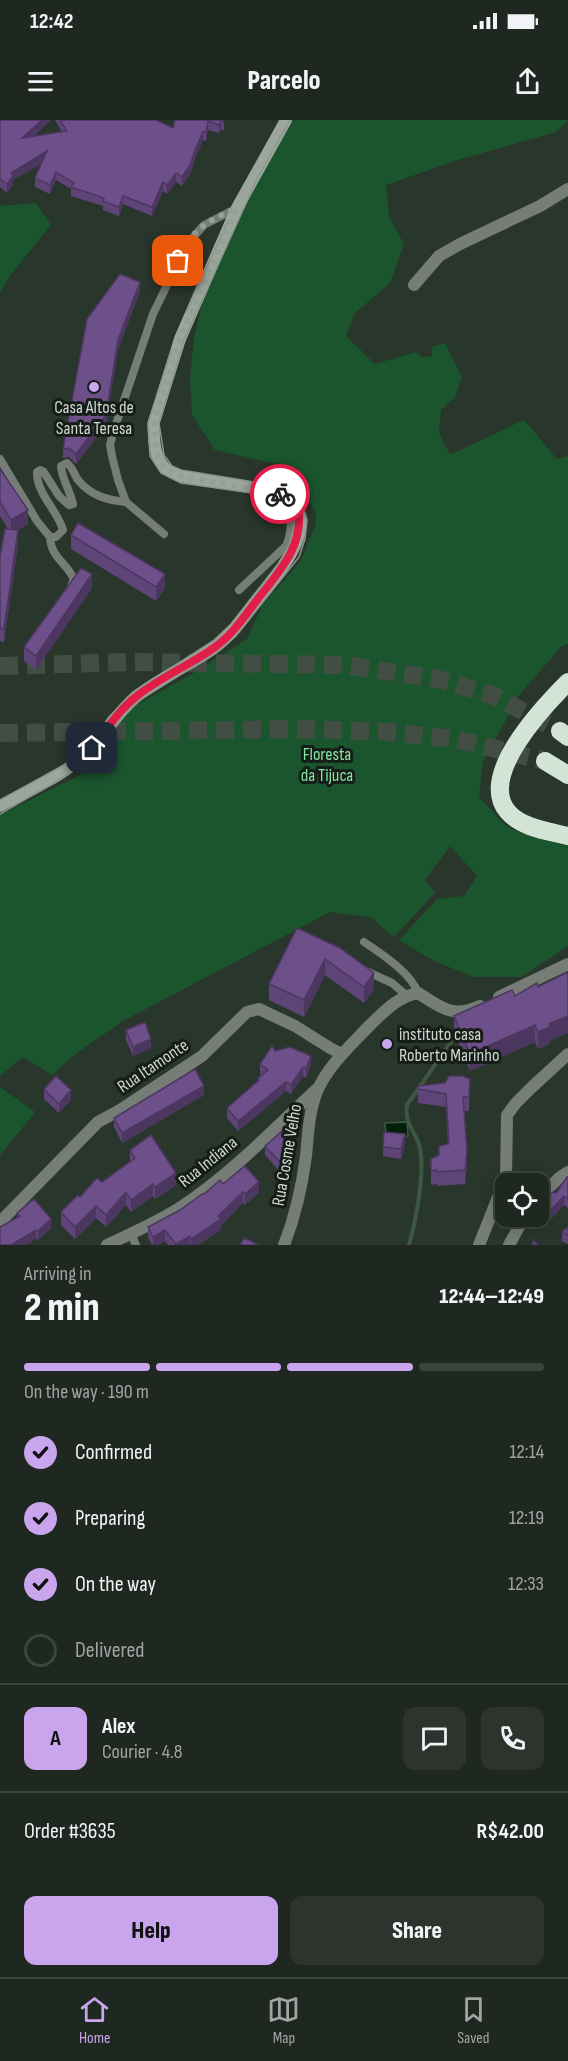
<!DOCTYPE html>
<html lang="en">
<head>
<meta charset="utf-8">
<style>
  :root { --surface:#1f2820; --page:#2c342d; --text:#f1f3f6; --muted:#a1a6a5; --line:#3c443e; --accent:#c9a5ee }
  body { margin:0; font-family:"Sofia Sans Condensed",sans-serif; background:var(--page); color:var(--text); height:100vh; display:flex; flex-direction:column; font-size:22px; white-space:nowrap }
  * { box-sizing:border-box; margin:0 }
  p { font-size:20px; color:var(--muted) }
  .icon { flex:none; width:33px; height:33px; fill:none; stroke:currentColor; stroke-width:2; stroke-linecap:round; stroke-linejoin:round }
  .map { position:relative; height:1125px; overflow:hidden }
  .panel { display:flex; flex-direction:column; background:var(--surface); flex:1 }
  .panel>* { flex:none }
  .fabs { position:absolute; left:495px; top:1053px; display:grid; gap:12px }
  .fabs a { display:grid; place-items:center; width:54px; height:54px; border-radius:12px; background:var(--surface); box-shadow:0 3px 15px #0003,0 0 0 2px var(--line); font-size:30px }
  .pin { position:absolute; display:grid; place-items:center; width:51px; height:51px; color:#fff; margin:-26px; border-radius:12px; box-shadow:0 3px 9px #0006 }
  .courier { position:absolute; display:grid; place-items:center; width:60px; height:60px; margin:-30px; border:4px solid #e11d48; border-radius:50%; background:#fff; color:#222; box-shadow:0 2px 8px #0007 }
  .overview em { font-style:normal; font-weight:800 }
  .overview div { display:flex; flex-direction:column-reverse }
  .overview { display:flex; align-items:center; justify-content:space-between; height:102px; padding:0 24px }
  h1 { font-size:39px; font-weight:800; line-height:45px }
  .bar { display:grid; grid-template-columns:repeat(4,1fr); gap:9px 6px; align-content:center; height:72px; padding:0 24px }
  .bar i { height:8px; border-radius:4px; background:var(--line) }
  .bar .current { background:var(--accent) }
  .bar p { grid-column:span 4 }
  .line { display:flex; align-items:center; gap:15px; padding:0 24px; border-top:2px solid var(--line) }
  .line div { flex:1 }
  .round { display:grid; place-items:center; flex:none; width:63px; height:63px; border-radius:12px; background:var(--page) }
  ol { padding:0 24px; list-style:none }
  li { display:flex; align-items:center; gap:18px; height:66px }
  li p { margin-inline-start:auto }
  li .icon { padding:6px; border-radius:50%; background:var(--accent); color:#111; stroke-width:4 }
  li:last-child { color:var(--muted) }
  li i { width:33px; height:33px; border:3px solid var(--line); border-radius:50% }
  .cta { display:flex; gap:12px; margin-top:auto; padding:12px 24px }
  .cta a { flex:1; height:69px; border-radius:12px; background:var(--accent); color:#111; font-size:24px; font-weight:800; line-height:69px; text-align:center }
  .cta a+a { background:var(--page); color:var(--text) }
  .status { display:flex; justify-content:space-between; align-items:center; height:42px; padding:0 30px; background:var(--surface); direction:ltr }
  .status svg { height:16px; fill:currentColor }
  header { display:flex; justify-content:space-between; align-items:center; height:78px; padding:0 24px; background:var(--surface); font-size:27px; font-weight:800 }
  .dock { display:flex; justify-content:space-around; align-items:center; height:84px; border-top:2px solid var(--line); background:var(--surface); font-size:16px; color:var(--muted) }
  .dock a { display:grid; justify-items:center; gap:3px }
  .dock .current { color:var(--accent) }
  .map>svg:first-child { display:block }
  .green { fill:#1b552e }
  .water { fill:#00200a; stroke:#3e5745; stroke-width:1.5 }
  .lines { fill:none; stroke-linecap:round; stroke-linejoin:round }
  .stream { stroke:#3e5745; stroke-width:4 }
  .highway-tunnel { stroke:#424e44; stroke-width:18; stroke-dasharray:18 9; stroke-linecap:butt }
  .lane { stroke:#767d77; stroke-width:8 }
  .street { stroke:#767d77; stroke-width:12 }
  .secondary { stroke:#9ca69d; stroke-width:12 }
  .highway { stroke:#d3e4d6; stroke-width:18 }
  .tram { stroke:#8b968d; stroke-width:1.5 }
  .wall { fill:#5e4477 }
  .shaded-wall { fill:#4c3761 }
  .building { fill:#6d4f8a; stroke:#4c3761; stroke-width:1.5 }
  .done { stroke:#949f96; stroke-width:6; stroke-dasharray:0 10.8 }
  .route { stroke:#e11d48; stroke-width:8 }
  .poi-dot { fill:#c9a5ee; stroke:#161c17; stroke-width:2 }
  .labels { text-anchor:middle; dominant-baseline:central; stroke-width:6; stroke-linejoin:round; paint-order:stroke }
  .poi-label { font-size:18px; fill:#ced7d0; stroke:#161c17 }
  .park-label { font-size:18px; fill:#88e29f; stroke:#161c17 }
  .street-label { font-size:18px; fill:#ced7d0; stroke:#161c17 }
</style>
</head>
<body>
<div class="status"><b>12:42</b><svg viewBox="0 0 49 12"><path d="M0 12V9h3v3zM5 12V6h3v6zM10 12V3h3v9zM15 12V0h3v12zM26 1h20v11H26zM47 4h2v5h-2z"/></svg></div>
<header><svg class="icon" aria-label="menu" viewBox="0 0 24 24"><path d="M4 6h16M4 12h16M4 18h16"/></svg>Parcelo<svg class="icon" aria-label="share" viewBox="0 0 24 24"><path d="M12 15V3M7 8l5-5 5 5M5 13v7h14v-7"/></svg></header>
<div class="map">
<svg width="568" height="1125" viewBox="0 0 568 1125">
  <rect width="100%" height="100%" fill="#29362b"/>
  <path class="green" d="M290 0H568L556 12 458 40 386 65 389 97 404 124 390 163 355 193 346 216 375 244 416 232 422 237 432 236V227L445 223 462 257 455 277 441 290 439 313 450 335 524 300 557 339 568 336V523L561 527 520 574 483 642 479 677 507 707 536 718 568 724V826L521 857H474L434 841 399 820 437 779 464 776 477 756 450 726 425 760 435 773 394 817 370 797 330 792 123 901 74 935 52 955 23 937 0 956V695L82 654 131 588 190 555 247 519 263 484 300 442 316 404V394L298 358 282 345 215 330 192 295 190 259 194 218 206 166 251 62Z
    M36 83 51 105 9 157 0 173V86Z
    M0 967 35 992 0 1035Z"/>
  <path class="water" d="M407 1002 408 1016 386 1015 385 1003Z"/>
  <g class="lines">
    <path class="stream" d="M409 1125C416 1100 425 1053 420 1028 416 1011 404 1005 407 985L457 913"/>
    <path class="highway-tunnel" d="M0 546 133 542 345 545 438 559 494 576 560 611
      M0 613 311 609 388 612 456 619 545 641"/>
    <path class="lane" d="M0 339 37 401 50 417H56L63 410C58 391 36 373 37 352L40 350 43 351 59 376 69 385 73 384C70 370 62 360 61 346L67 343C73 348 74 354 78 360 91 376 107 380 126 382
      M164 414 126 382 118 360 112 336 110 325 113 313 153 194 187 124 204 105 237 88
      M50 417C51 438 66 442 74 459L71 467
      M239 470 286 426C293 410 291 396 288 379
      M364 822C382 834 411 853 418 873
      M366 851 392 863 406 875
      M131 1114 136 1125"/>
    <path class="street" d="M414 165 439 136 460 124 540 86 568 69
      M499 877 568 844
      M538 1078 559 1058 568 1052
      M0 1102 98 1002 120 990 202 936 247 892 259 889 295 906 330 928 342 934
      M107 1125C132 1113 158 1102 181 1087 231 1054 273 1010 317 969
      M284 1125C295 1097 302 1066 306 1036 308 1015 309 989 318 969 329 945 352 924 370 905 385 891 397 877 418 873 441 887 452 899 480 886
      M479 1125 506 1057 507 995 516 983 531 968 568 934
      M509 1125 525 1096"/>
    <path class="secondary" d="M0 686C31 669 68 654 92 628 108 611 118 591 137 576 161 557 190 545 214 528 232 515 244 497 257 480 273 460 312 417 298 389 294 380 281 374 273 371L180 356C176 354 170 352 166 349 154 339 153 316 154 302L180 219 237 88 286 0"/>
    <path class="highway" d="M568 562C544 586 477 656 508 692 522 708 548 711 568 716
      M560 611 568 617
      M545 641 568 655"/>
    <path class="tram" d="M186 193 227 103
      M0 680 64 645 90 623 109 597 132 573 213 521 231 504 278 444 289 426 295 403V391L282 380 266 375 181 363 161 353 150 336 148 303 172 229
      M0 694 72 652 100 630 120 600 140 580 221 529 235 517 299 437 305 419 307 400 302 384 286 369 273 365 181 350 172 346 164 335 159 303 184 220 258 57 290 0"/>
  </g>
  <path class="wall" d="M0 0H51L33 17 62 12 55 0H156L173 8 175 0H224V10H221L219 13 208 10 206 21 203 20 195 39 190 54 182 66 176 62 167 74 163 71 152 96 123 84 119 96 103 90V86L71 76V69L56 60 50 74 35 67V58L42 43 13 60V65L7 73 0 67Z
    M140 171 118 230 106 305 76 344 69 337 63 338V329Z
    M0 349 28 404 18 410V424L4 522 0 521V436L8 409 0 396Z
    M71 415 165 468 156 481 71 429Z
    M92 468 36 550 24 541V527Z
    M340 828 374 869 364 883 325 855 304 897 269 880V864Z
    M515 876 550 921V924L538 929 535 922 470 951 454 912V896Z
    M126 910 151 928 133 936 126 920Z
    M275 931 311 945 306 958 303 956 291 974 286 971 238 1011 227 998V988L258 962V958L262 955 260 954V944Z
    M470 959 469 991H464L467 1045 465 1064 437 1066V1064L431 1065V1039L439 1035 448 1025 446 987 418 983V966Z
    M44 969 71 980 59 993 44 979Z
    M204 975 122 1023 114 1007V998Z
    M299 1009 291 1022 294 1041 282 1054 265 1035V1026Z
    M384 1012 405 1023 401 1039 383 1036Z
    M130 1030 176 1065 155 1079 153 1076 131 1092 126 1085 106 1107 96 1098 75 1119 61 1105V1092L80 1077 130 1042Z
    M568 1057V1088L564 1085 551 1099 542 1090V1081L556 1073Z
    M223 1064 259 1073 245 1085 243 1083 221 1105V1110L198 1125H168L165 1121 158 1125H152L148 1117V1107L180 1090 204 1074Z
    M17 1093 51 1108 38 1120 17 1097Z
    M568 1107V1124L562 1121V1112Z"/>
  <path class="shaded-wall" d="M42 0H51L22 27V18Z
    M208 1V10L206 21V12Z
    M221 1V10L219 13V5Z
    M203 12V20L195 39 190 54 182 66V57Z
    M47 31V40L13 60V65L7 73V64L11 53Z
    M56 52V60L50 74V65Z
    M176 53V62L167 74V65Z
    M163 62V71L152 96V87Z
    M123 76V84L119 96V87Z
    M140 162V171L118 230 106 305 76 344V334Z
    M28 390V404L18 410V424L4 522V509L11 414V400Z
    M92 454V468L36 550V536Z
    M165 454V468L156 481V467Z
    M325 839V855L304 897V880Z
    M374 853V869L364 883V867Z
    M568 896V913L550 921V924L538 929V912L549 904Z
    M535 905V922L470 951V934Z
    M151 919V928L133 936V927Z
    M311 936V945L306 958V948Z
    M303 947V956L291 974V965Z
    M286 962V971L238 1011V1001Z
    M204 966V975L122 1023V1013Z
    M71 970V980L59 993V984Z
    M299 1000V1009L287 1027V1018Z
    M405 1014V1023L401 1039V1029Z
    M467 1031V1045L465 1064V1050Z
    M294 1032V1041L282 1054V1044Z
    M176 1053V1065L155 1079V1067Z
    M259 1062V1073L245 1085V1074Z
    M153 1064V1076L131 1092V1080Z
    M126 1072V1085L106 1107V1095Z
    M243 1072V1083L221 1105V1110L198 1125H191V1119L218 1096Z
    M564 1076V1085L551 1099V1090Z
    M96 1086V1098L75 1119V1107Z
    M51 1099V1108L38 1120V1111Z
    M36 1110V1119L27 1125H11Z
    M165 1110V1121L158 1125H153V1117Z
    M190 1116V1125H176V1124Z"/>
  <path class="building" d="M0 0H42L22 18 67 11 60 0H156L173 8 175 0H224V1H221L219 5 208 1 206 12H203L195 30 190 45 182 57 176 53 167 65 163 62 152 87 123 76 119 87 103 81 104 78 71 67 74 63 56 52 50 65 35 58 47 31 11 53 13 56 7 64 0 59Z
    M120 154 140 162 118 220 106 295 76 334 69 328 63 329 87 199Z
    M0 349 28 390 11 400 0 382Z
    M78 403 165 454 156 467 71 415Z
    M5 409 18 410 4 509 0 508V436Z
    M81 448 92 454 36 536 24 527Z
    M297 808 340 828 374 853 364 867 325 839 304 880 269 864Z
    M568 852V896L549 904 550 907 538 912 535 905 470 934 454 896 512 870 515 876 537 863 538 867Z
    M145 902 151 919 133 927 126 910Z
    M272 926 275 931 290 927 311 936 306 948 303 947 291 965 286 962 238 1001 227 988 259 960 258 958 268 950 260 944Z
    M195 949 204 966 122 1013 114 998Z
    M56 956 71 970 59 984 44 969Z
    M449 956H462L470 959 469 977H463L467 1031 465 1050 437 1052V1050L431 1051V1039L439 1035V1026L449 1024 446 974 418 969V966L445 963Z
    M297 998 299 1000 287 1018 291 1023 289 1025 294 1032 282 1044 265 1026Z
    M384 1012 405 1014 401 1029 383 1027Z
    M151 1015 176 1053 155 1067 153 1064 131 1080 126 1072 106 1095 96 1086 75 1107 61 1092 78 1075 80 1077 97 1058 102 1062 135 1038 130 1030Z
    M245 1046 259 1062 245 1074 243 1072 218 1096 221 1099 191 1119 190 1116 176 1124 165 1110 153 1117 148 1107 180 1090 202 1074H204L220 1060 223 1064Z
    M567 1057H568V1079L564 1076 551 1090 542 1081 553 1072 556 1073Z
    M34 1079 51 1099 38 1111 36 1110 11 1125H0V1107L20 1096 17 1093Z
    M568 1107V1115L562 1112Z
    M244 1118 259 1125H240Z
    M533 1120 538 1125H532Z"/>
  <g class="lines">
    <path class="done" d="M178 141C194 108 204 103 237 88L180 219 154 302 156 332 160 340 166 349 180 356 280 374"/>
    <path class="route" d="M92 628C106 610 119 590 137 576 161 557 190 545 215 527 232 515 244 497 257 480 279 452 305 425 298 387L280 374"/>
  </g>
  <g class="poi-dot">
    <circle cx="94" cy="267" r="6"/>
    <circle cx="387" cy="924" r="6"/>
  </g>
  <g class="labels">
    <g class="poi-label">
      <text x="94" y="287">Casa Altos de<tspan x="94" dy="21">Santa Teresa</tspan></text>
      <text x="399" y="914" text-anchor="start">instituto casa<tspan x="399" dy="21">Roberto Marinho</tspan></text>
    </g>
    <g class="park-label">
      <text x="327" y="634">Floresta<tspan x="327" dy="21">da Tijuca</tspan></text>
    </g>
    <g class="street-label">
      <text transform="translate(153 946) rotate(-34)">Rua Itamonte</text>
      <text transform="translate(287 1035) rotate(-80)">Rua Cosme Velho</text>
      <text transform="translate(208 1042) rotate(-39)">Rua Indiana</text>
    </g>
  </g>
</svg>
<div class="fabs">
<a><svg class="icon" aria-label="locate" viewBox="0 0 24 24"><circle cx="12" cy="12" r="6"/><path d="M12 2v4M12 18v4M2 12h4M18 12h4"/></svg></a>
</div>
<div class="pin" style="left:178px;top:141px;background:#ea580c"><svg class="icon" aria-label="bag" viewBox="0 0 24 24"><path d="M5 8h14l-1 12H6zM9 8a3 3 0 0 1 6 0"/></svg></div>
<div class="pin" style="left:92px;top:628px;background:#1f2937"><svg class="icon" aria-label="home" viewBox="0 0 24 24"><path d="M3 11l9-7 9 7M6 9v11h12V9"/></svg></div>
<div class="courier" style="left:280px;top:374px"><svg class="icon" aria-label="bike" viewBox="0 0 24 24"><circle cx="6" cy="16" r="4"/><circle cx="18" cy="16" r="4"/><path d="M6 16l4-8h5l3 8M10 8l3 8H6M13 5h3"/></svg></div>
</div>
<section class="panel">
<div class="overview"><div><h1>2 min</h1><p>Arriving in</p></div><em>12:44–12:49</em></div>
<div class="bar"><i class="current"></i><i class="current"></i><i class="current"></i><i></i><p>On the way · 190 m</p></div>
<ol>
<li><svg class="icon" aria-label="check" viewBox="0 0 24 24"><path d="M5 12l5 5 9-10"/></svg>Confirmed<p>12:14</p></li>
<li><svg class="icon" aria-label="check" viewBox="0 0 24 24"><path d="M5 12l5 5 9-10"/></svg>Preparing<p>12:19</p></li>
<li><svg class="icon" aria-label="check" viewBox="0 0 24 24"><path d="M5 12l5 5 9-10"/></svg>On the way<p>12:33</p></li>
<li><i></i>Delivered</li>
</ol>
<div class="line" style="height:108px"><b class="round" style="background:var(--accent);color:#111">A</b><div><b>Alex</b><p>Courier · 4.8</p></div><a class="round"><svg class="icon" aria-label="chat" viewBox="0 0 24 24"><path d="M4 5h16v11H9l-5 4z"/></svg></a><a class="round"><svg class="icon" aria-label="phone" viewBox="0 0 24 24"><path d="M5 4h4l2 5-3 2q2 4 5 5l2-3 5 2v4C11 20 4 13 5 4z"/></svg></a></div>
<div class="line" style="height:78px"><div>Order #3635</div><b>R$42.00</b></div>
<div class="cta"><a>Help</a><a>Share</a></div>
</section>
<nav class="dock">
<a class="current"><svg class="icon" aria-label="home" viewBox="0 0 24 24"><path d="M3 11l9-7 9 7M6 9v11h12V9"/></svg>Home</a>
<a><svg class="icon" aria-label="map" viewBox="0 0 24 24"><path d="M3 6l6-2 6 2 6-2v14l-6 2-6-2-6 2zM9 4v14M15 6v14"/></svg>Map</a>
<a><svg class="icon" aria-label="saved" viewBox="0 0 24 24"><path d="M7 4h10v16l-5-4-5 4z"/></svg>Saved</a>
</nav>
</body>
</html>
